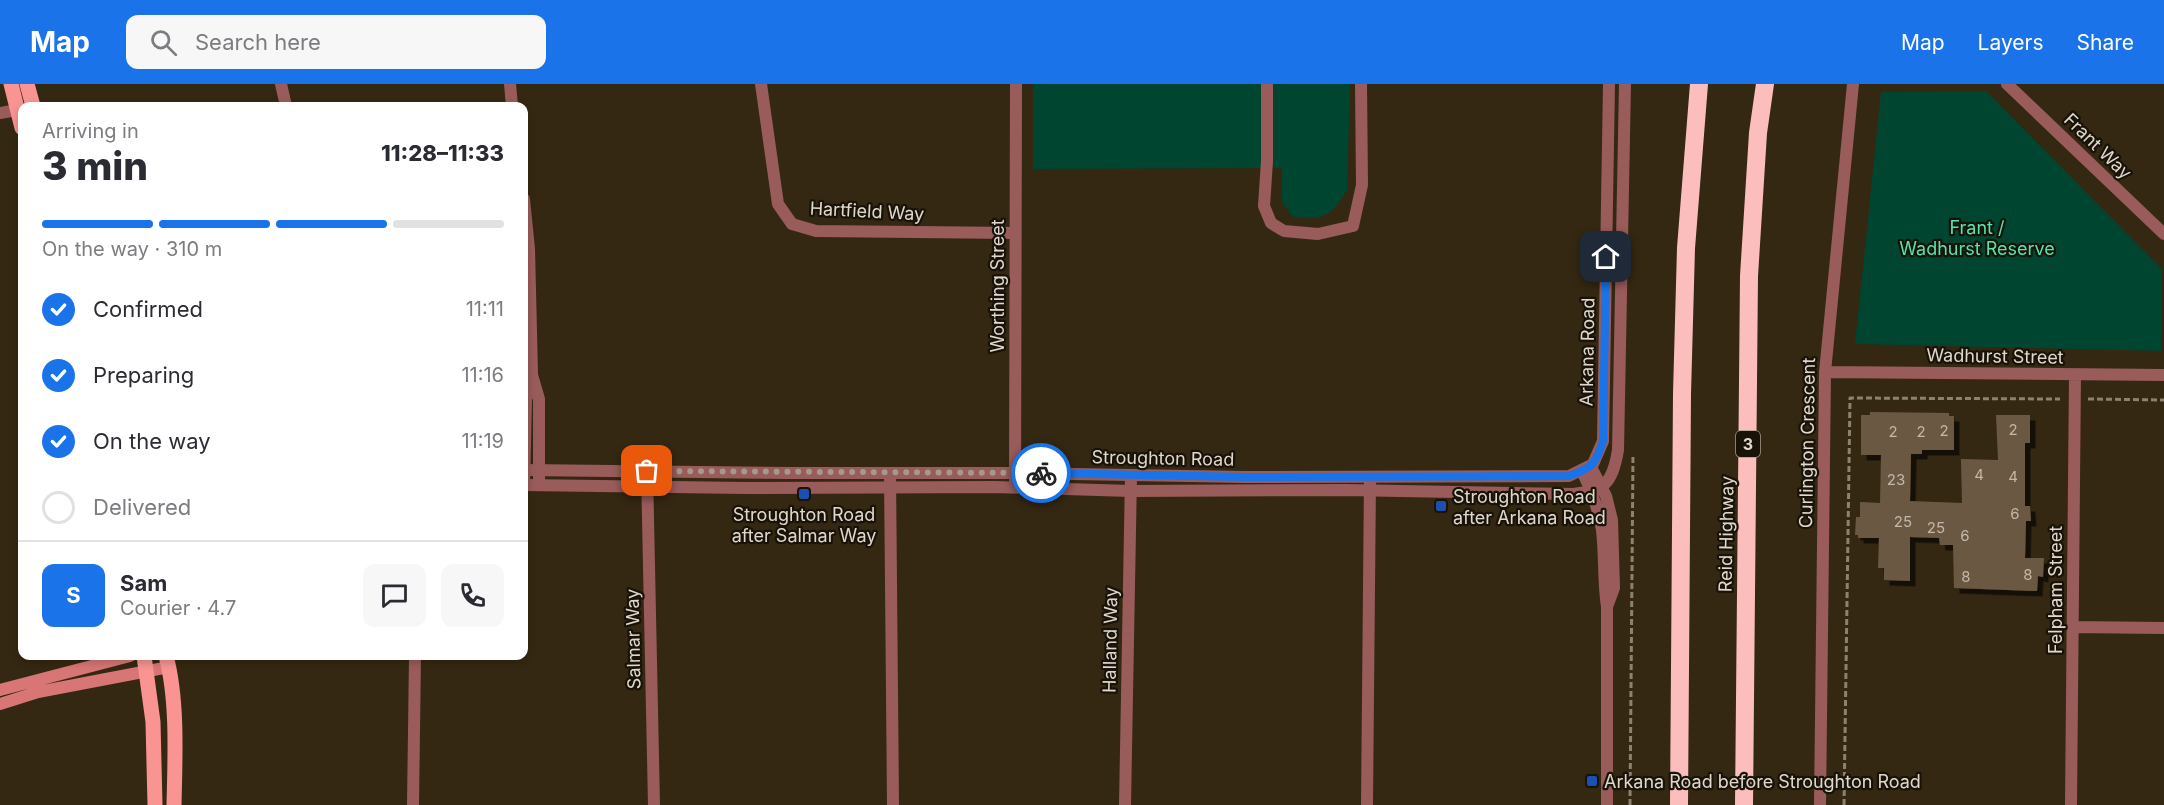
<!DOCTYPE html>
<html lang="en">
<head>
<meta charset="utf-8">
<style>
  :root { --surface:#fff; --page:#f7f7f7; --text:#2b2b33; --muted:#7c7c81; --line:#e1e1e2; --accent:#1a73e8 }
  body { margin:0; font-family:Inter,sans-serif; background:var(--page); color:var(--text); height:100vh; display:flex; flex-direction:column; font-size:22px; white-space:nowrap }
  * { box-sizing:border-box; margin:0 }
  p { font-size:20px; color:var(--muted) }
  .icon { flex:none; width:33px; height:33px; fill:none; stroke:currentColor; stroke-width:2; stroke-linecap:round; stroke-linejoin:round }
  .map { position:relative; flex:1; overflow:hidden }
  .drawer { position:absolute; left:18px; top:18px; width:510px; height:558px; display:flex; flex-direction:column; background:var(--surface); border-radius:12px; box-shadow:0 3px 9px #0003 }
  .drawer>* { flex:none }
  .pin { position:absolute; display:grid; place-items:center; width:51px; height:51px; color:#fff; margin:-26px; border-radius:12px; box-shadow:0 3px 9px #0006 }
  .courier { position:absolute; display:grid; place-items:center; width:60px; height:60px; margin:-30px; border:4px solid #1a73e8; border-radius:50%; background:#fff; color:#222; box-shadow:0 2px 8px #0007 }
  .overview em { font-style:normal; font-weight:800 }
  .overview div { display:flex; flex-direction:column-reverse }
  .overview { display:flex; align-items:center; justify-content:space-between; height:102px; padding:0 24px }
  h1 { font-size:39px; font-weight:800; line-height:45px }
  .bar { display:grid; grid-template-columns:repeat(4,1fr); gap:9px 6px; align-content:center; height:72px; padding:0 24px }
  .bar i { height:8px; border-radius:4px; background:var(--line) }
  .bar .active { background:var(--accent) }
  .bar p { grid-column:span 4 }
  .line { display:flex; align-items:center; gap:15px; padding:0 24px; border-top:2px solid var(--line) }
  .line div { flex:1 }
  .round { display:grid; place-items:center; flex:none; width:63px; height:63px; border-radius:12px; background:var(--page) }
  ol { padding:0 24px; list-style:none }
  li { display:flex; align-items:center; gap:18px; height:66px }
  li p { margin-inline-start:auto }
  li .icon { padding:6px; border-radius:50%; background:var(--accent); color:#fff; stroke-width:4 }
  li:last-child { color:var(--muted) }
  li i { width:33px; height:33px; border:3px solid var(--line); border-radius:50% }
  header { display:flex; align-items:center; gap:36px; box-sizing:border-box; height:84px; padding:0 30px; background:var(--accent); color:#fff }
  header strong { font-size:28px }
  nav { display:flex; gap:33px; margin-inline-start:auto; font-size:21px }
  .search { width:420px; height:54px; background:var(--page); display:flex; align-items:center; gap:15px; box-sizing:border-box; padding:0 21px; border-radius:12px; color:var(--muted); font-size:22px }
  .map>svg:first-child { display:block }
  .green { fill:#00452f }
  .building { fill:#6b5943; filter:url(#shadow) }
  .lines { fill:none; stroke-linecap:round; stroke-linejoin:round }
  .path { stroke:#8d8271; stroke-width:3; stroke-dasharray:6 3; stroke-linecap:butt }
  .minor { stroke:#995c5b; stroke-width:12 }
  .tertiary { stroke:#995c5b; stroke-width:12 }
  .secondary { stroke:#d87676; stroke-width:12 }
  .primary { stroke:#f99493; stroke-width:15 }
  .motorway { stroke:#fcbebc; stroke-width:18 }
  .done { stroke:#a49a8a; stroke-width:6; stroke-dasharray:0 10.8 }
  .route { stroke:#1a73e8; stroke-width:8 }
  .transit-dot { fill:#1a4fb4; stroke:#181209; stroke-width:2 }
  .labels { text-anchor:middle; dominant-baseline:central; stroke-width:4.5; stroke-linejoin:round; paint-order:stroke }
  .number-label { font-size:15px; fill:#c3b8a9 }
  .shield { fill:#181209; stroke:#a49d91; stroke-width:1.5 }
  .shield-label { font-size:16px; font-weight:bold; fill:#e0d8cb }
  .street-label { font-size:18px; fill:#e0d8cb; stroke:#181209 }
  .park-label { font-size:18px; fill:#4fe6af; stroke:#181209 }
  .poi-label { font-size:18px; fill:#e0d8cb; stroke:#181209; text-anchor:start }
</style>
</head>
<body>
<header>
<strong>Map</strong>
<div class="search"><svg class="icon" aria-label="search" viewBox="0 0 24 24"><circle cx="10" cy="10" r="6"/><path d="M15 15l6 6"/></svg>Search here</div>
<nav><a>Map</a><a>Layers</a><a>Share</a></nav>
</header>
<div class="map">
<svg width="2164" height="721" viewBox="0 0 2164 721">
  <defs>
    <filter id="shadow"><feDropShadow dx="5.5" dy="5.5" stdDeviation="0" flood-color="#0009"/></filter>
  </defs>
  <rect width="100%" height="100%" fill="#352812"/>
  <path class="green" d="M1033 0H1350L1347 106C1332 132 1322 137 1293 133L1282 118V84L1033 85Z
    M1986 7 2162 185 2161 267 1855 260 1881 8Z"/>
  <path class="building" d="M1870 328 1949 329V332H1954V366H1922V370H1911L1910 417 1962 419 1961 375 1998 376 1996 331H2030V359H2025V422H2030L2031 437H2026L2025 474H2044L2043 493 2038 492 2037 507 1954 504 1953 461H1940L1939 454 1910 453V497L1884 496V484H1878L1879 454H1858V451H1855L1856 433H1860V418L1880 419 1881 371H1861V331H1870Z"/>
  <g class="lines">
    <path class="path" d="M2088 315 2164 316
      M1630 721 1633 371
      M1844 721 1850 314 2060 315"/>
    <path class="minor" d="M281 0 286 22
      M510 0 512 22
      M761 0 778 120 792 140 816 147 1014 149
      M1267 0V77L1264 122 1271 139 1284 147 1318 150 1353 142 1362 101 1361 0
      M2007 0 2164 150
      M0 29 22 25
      M524 115 529 165 532 290 526 316 524 401
      M1825 288 2164 291
      M532 291 539 315V400
      M647 387 654 721
      M890 389 893 721
      M1015 403 1016 0
      M2073 543 2164 544
      M413 721 415 572
      M1125 721 1131 391
      M1367 721 1370 394
      M1820 721 1825 288 1853 0
      M2071 721 2075 291"/>
    <path class="tertiary" d="M1591 383 1606 412 1612 436 1614 504 1607 523
      M524 386 788 389H1015L1245 393 1569 392 1593 380 1603 357 1609 0
      M1582 387C1591 406 1599 425 1602 446 1605 472 1603 497 1607 523V721
      M524 401 745 404 995 403 1131 407 1345 406 1573 410C1606 407 1613 397 1618 366L1625 0"/>
    <path class="secondary" d="M0 606 130 572
      M0 620 38 608 169 583"/>
    <path class="primary" d="M11 0 22 44
      M27 0 33 22
      M144 572 153 638 155 721
      M166 572C178 616 175 675 174 721"/>
    <path class="motorway" d="M1679 721 1682 310 1686 164 1699 0
      M1744 721 1749 192 1758 49 1765 0"/>
  </g>
  <g class="lines">
    <path class="done" d="M647 387 1041 389"/>
    <path class="route" d="M1041 389 1245 393 1569 392C1592 384 1596 380 1603 357L1606 173"/>
  </g>
  <g class="transit-dot">
    <rect x="798" y="404" width="12" height="12" rx="3"/>
    <rect x="1435" y="416" width="12" height="12" rx="3"/>
    <rect x="1586" y="691" width="12" height="12" rx="3"/>
  </g>
  <g class="labels">
    <g class="number-label">
      <text x="2013" y="345">2</text>
      <text x="1944" y="346">2</text>
      <text x="1893" y="347">2</text>
      <text x="1921" y="347">2</text>
      <text x="1979" y="390">4</text>
      <text x="2013" y="392">4</text>
      <text x="1896" y="395">23</text>
      <text x="2015" y="429">6</text>
      <text x="1903" y="437">25</text>
      <text x="1936" y="443">25</text>
      <text x="1965" y="451">6</text>
      <text x="2028" y="490">8</text>
      <text x="1966" y="492">8</text>
    </g>
    <rect class="shield" x="1736" y="347" width="24" height="26" rx="4.5"/>
    <g class="shield-label">
      <text x="1748" y="360">3</text>
    </g>
    <g class="street-label">
      <text transform="translate(2098 62) rotate(44)">Frant Way</text>
      <text transform="translate(867 127) rotate(3)">Hartfield Way</text>
      <text transform="translate(997 202) rotate(-90)">Worthing Street</text>
      <text transform="translate(1587 268) rotate(-89)">Arkana Road</text>
      <text transform="translate(1995 272) rotate(1)">Wadhurst Street</text>
      <text transform="translate(1807 359) rotate(-89)">Curlington Crescent</text>
      <text transform="translate(1163 374) rotate(1)">Stroughton Road</text>
      <text transform="translate(1726 450) rotate(-89)">Reid Highway</text>
      <text transform="translate(2055 506) rotate(-90)">Felpham Street</text>
      <text transform="translate(633 555) rotate(-91)">Salmar Way</text>
      <text transform="translate(1110 556) rotate(-89)">Halland Way</text>
    </g>
    <g class="park-label">
      <text x="1977" y="143">Frant /<tspan x="1977" dy="21">Wadhurst Reserve</tspan></text>
    </g>
    <g class="poi-label">
      <text x="1453" y="412">Stroughton Road<tspan x="1453" dy="21">after Arkana Road</tspan></text>
      <text x="804" y="430" text-anchor="middle">Stroughton Road<tspan x="804" dy="21">after Salmar Way</tspan></text>
      <text x="1604" y="697">Arkana Road before Stroughton Road</text>
    </g>
  </g>
</svg>
<div class="pin" style="left:647px;top:387px;background:#ea580c"><svg class="icon" aria-label="bag" viewBox="0 0 24 24"><path d="M5 8h14l-1 12H6zM9 8a3 3 0 0 1 6 0"/></svg></div>
<div class="pin" style="left:1606px;top:173px;background:#1f2937"><svg class="icon" aria-label="home" viewBox="0 0 24 24"><path d="M3 11l9-7 9 7M6 9v11h12V9"/></svg></div>
<div class="courier" style="left:1041px;top:389px"><svg class="icon" aria-label="bike" viewBox="0 0 24 24"><circle cx="6" cy="16" r="4"/><circle cx="18" cy="16" r="4"/><path d="M6 16l4-8h5l3 8M10 8l3 8H6M13 5h3"/></svg></div>
<section class="drawer">
<div class="overview"><div><h1>3 min</h1><p>Arriving in</p></div><em>11:28–11:33</em></div>
<div class="bar"><i class="active"></i><i class="active"></i><i class="active"></i><i></i><p>On the way · 310 m</p></div>
<ol>
<li><svg class="icon" aria-label="check" viewBox="0 0 24 24"><path d="M5 12l5 5 9-10"/></svg>Confirmed<p>11:11</p></li>
<li><svg class="icon" aria-label="check" viewBox="0 0 24 24"><path d="M5 12l5 5 9-10"/></svg>Preparing<p>11:16</p></li>
<li><svg class="icon" aria-label="check" viewBox="0 0 24 24"><path d="M5 12l5 5 9-10"/></svg>On the way<p>11:19</p></li>
<li><i></i>Delivered</li>
</ol>
<div class="line" style="height:108px"><b class="round" style="background:var(--accent);color:#fff">S</b><div><b>Sam</b><p>Courier · 4.7</p></div><a class="round"><svg class="icon" aria-label="chat" viewBox="0 0 24 24"><path d="M4 5h16v11H9l-5 4z"/></svg></a><a class="round"><svg class="icon" aria-label="phone" viewBox="0 0 24 24"><path d="M5 4h4l2 5-3 2q2 4 5 5l2-3 5 2v4C11 20 4 13 5 4z"/></svg></a></div>
</section>
</div>
</body>
</html>
